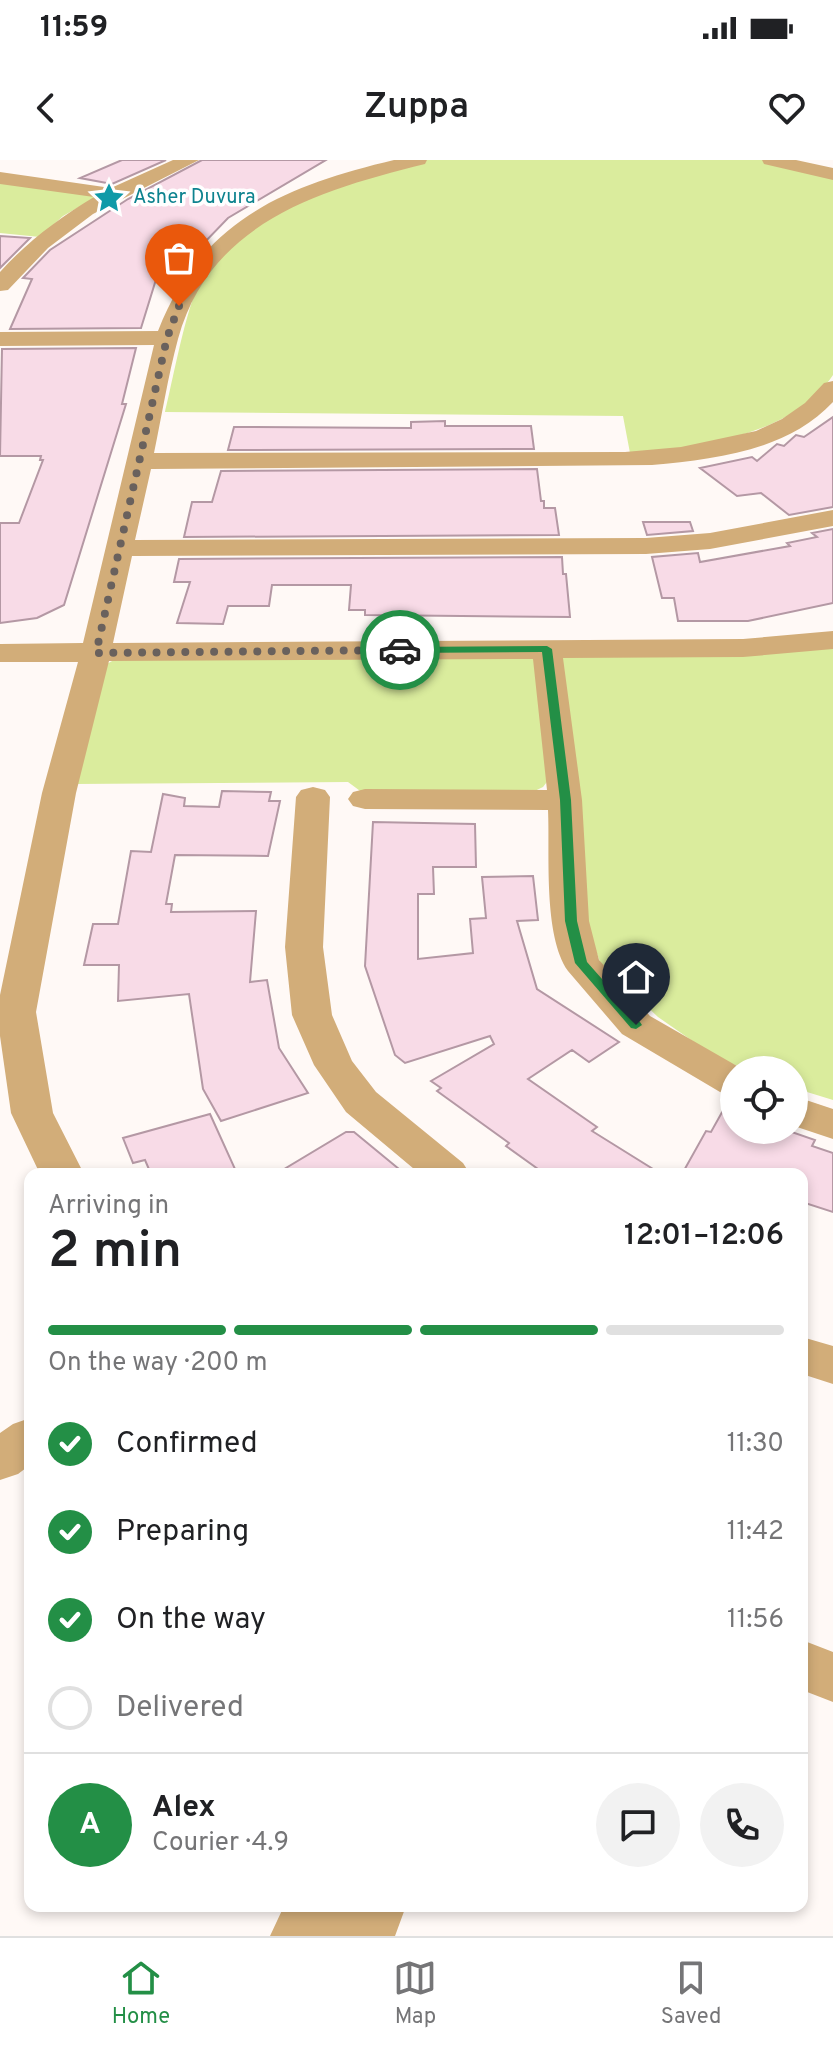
<!DOCTYPE html>
<html lang="en">
<head>
<meta charset="utf-8">
<style>
  :root { --surface:#fff; --page:#f2f2f2; --text:#202124; --muted:#757577; --line:#e0e0e0; --accent:#238f46 }
  body { margin:0; font-family:Overpass,sans-serif; background:var(--page); color:var(--text); height:100vh; display:flex; flex-direction:column; font-size:30px; white-space:nowrap }
  * { box-sizing:border-box; margin:0 }
  p { font-size:26px; color:var(--muted) }
  .icon { flex:none; width:44px; height:44px; fill:none; stroke:currentColor; stroke-width:2; stroke-linecap:round; stroke-linejoin:round }
  .map { position:relative; flex:1; overflow:hidden }
  .sheet { position:absolute; left:24px; top:1008px; width:784px; height:744px; display:flex; flex-direction:column; background:var(--surface); border-radius:16px; box-shadow:0 4px 12px #0003 }
  .sheet>* { flex:none }
  .fabs { position:absolute; left:720px; top:896px; display:grid; gap:16px }
  .fabs a { display:grid; place-items:center; width:88px; height:88px; border-radius:50%; background:var(--surface); box-shadow:0 4px 12px #0003; font-size:40px }
  .pin { position:absolute; display:grid; place-items:center; width:68px; height:68px; color:#fff; margin:-82px -34px; border-radius:50% 50% 50% 0; rotate:-45deg; box-shadow:0 0 8px #0007 }
  .pin .icon { rotate:45deg }
  .courier { position:absolute; display:grid; place-items:center; width:80px; height:80px; margin:-40px; border:6px solid #238f46; border-radius:50%; background:#fff; color:#222; box-shadow:0 2px 10px #0007 }
  .head em { font-style:normal; font-weight:600 }
  .head div { display:flex; flex-direction:column-reverse }
  .head { display:flex; align-items:center; justify-content:space-between; height:136px; padding:0 24px }
  h1 { font-size:52px; font-weight:600; line-height:60px }
  .bar { display:grid; grid-template-columns:repeat(4,1fr); gap:12px 8px; align-content:center; height:96px; padding:0 24px }
  .bar i { height:10px; border-radius:6px; background:var(--line) }
  .bar .active { background:var(--accent) }
  .bar p { grid-column:span 4 }
  .line { display:flex; align-items:center; gap:20px; padding:0 24px; border-top:2px solid var(--line) }
  .line div { flex:1 }
  .round { display:grid; place-items:center; flex:none; width:84px; height:84px; border-radius:42px; background:var(--page) }
  ol { padding:0 24px; list-style:none }
  li { display:flex; align-items:center; gap:24px; height:88px }
  li p { margin-inline-start:auto }
  li .icon { padding:8px; border-radius:50%; background:var(--accent); color:#fff; stroke-width:4 }
  li:last-child { color:var(--muted) }
  li i { width:44px; height:44px; border:4px solid var(--line); border-radius:50% }
  .status { display:flex; justify-content:space-between; align-items:center; height:56px; padding:0 40px; background:var(--surface); direction:ltr }
  .status svg { height:22px; fill:currentColor }
  header { display:flex; justify-content:space-between; align-items:center; height:104px; padding:0 24px; background:var(--surface); font-size:36px; font-weight:600 }
  .tab-bar { display:flex; justify-content:space-around; align-items:center; height:112px; border-top:2px solid var(--line); background:var(--surface); font-size:22px; color:var(--muted) }
  .tab-bar a { display:grid; justify-items:center; gap:4px }
  .tab-bar .active { color:var(--accent) }
  .map>svg:first-child { display:block }
  .green { fill:#daec9d }
  .building { fill:#f8dbe7; stroke:#b498a4; stroke-width:2 }
  .lines { fill:none; stroke-linecap:round; stroke-linejoin:round }
  .minor { fill:#d2ad79; fill-rule:evenodd }
  .route { fill:#238f46 }
  .done { stroke:#69615d; stroke-width:8; stroke-dasharray:0 14.4 }
  .labels { text-anchor:middle; dominant-baseline:central; stroke-width:7; stroke-linejoin:round; paint-order:stroke }
  .far-culture-label { font-size:20px; fill:#0d838f; stroke:#fff; text-anchor:start }
</style>
</head>
<body>
<div class="status"><b>11:59</b><svg viewBox="0 0 49 12"><path d="M0 12V9h3v3zM5 12V6h3v6zM10 12V3h3v9zM15 12V0h3v12zM26 1h20v11H26zM47 4h2v5h-2z"/></svg></div>
<header><svg class="icon" aria-label="back" viewBox="0 0 24 24"><path d="M15 5l-7 7 7 7"/></svg>Zuppa<svg class="icon" aria-label="heart" viewBox="0 0 24 24"><path d="M12 20l-8-8c-3-5 5-10 8-4 3-6 11-1 8 4z"/></svg></header>
<div class="map">
<svg width="833" height="1776" viewBox="0 0 833 1776">
  <rect width="100%" height="100%" fill="#fff9f6"/>
  <path class="green" d="M427 0H762L833 17V215C793 276 696 288 630 293L623 256 165 252C173 221 187 140 203 117 251 50 351 17 427 0Z
    M0 20 100 35 63 56 40 77 0 73Z
    M833 483V940L794 928V910H748L717 898 658 857 600 802 584 758 557 494Z
    M539 492 553 614 543 627 522 637 367 636 348 622 74 624 105 505 121 496Z"/>
  <path class="building" d="M122 0H166L112 24 80 18Z
    M202 0H326L228 58 203 84 194 83 168 113H158L141 168 10 169 32 119 23 118 50 90 128 39Z
    M0 76 30 78 0 108Z
    M136 188 122 244H126L64 445 37 458 0 463V363H19L43 300H40L41 296H0L2 189Z
    M833 257V347L789 355 761 333 737 336 700 308 752 297 757 301 777 284 784 286 796 275 804 277Z
    M445 261V266H531L534 289 228 290 234 267 411 268V262Z
    M537 309 541 341H544V348H555L559 375 184 377 192 342H212L221 311Z
    M643 362H690L693 371 647 375Z
    M833 369V443L748 461H678L674 438H662L652 397 698 393 700 402 790 386 787 383 817 377 812 373Z
    M562 397 563 414H566L570 457 365 455V450H349L351 425H272L269 446H228L223 464 177 463 190 422H174L179 399Z
    M222 631 271 632 269 641H280L268 696 175 695 166 744H172L171 752 256 751 250 822 267 820 279 888 308 933 221 961 203 929 189 834 118 841 119 805H84L93 764H118L131 691 151 692 163 634 185 638 184 646 219 647Z
    M373 662 475 664 476 707H433L434 734H418V799L473 793 470 759 486 758 482 717 533 716 538 760 517 761 537 829 619 882 589 902 572 890 528 919 597 967 592 971 661 1014H545L506 986 509 983 437 931 441 928 431 921 494 884 490 876 405 903 395 895 365 806Z
    M730 938 734 939V970H786L815 980 812 986 833 993V1052L802 1042V1014H682L706 971 711 972Z
    M210 954 235 1009 217 1014H151L145 1000 133 1003 123 978Z
    M346 972H354L405 1014H276Z"/>
  <g class="lines">
    <path class="minor" d="M173 0H199L93 54 48 88 8 130 0 131V112C27 82 59 58 94 37L0 24V12L111 28Z
      M394 0H427L425 4C320 30 210 62 178 179 168 216 162 255 154 293L625 292 681 287 756 271 782 259 805 243 824 223 833 221V242C787 291 716 299 652 305L151 309 135 380 646 378 710 373 833 350V366L710 389 646 394 132 396 113 483 743 479 833 471V489L743 497 563 498 582 640 589 761 599 800 650 856 744 910H734V936L720 932 622 874 568 811C543 775 550 694 548 650L365 649 353 646 348 639 353 632 365 629 547 630 533 499 109 501 76 633 36 852 53 953 84 1014H40L11 953 0 876V835L42 633 78 502H0V484L83 483 154 185 0 186V172L158 171C201 60 285 26 394 0Z
      M762 0H796L833 8V20L764 4Z
      M313 627 325 630 330 637 323 787 332 855 352 901 376 932 463 1003 470 1014H420L346 952 314 905 292 855 285 787 296 637 301 630Z
      M794 936 833 949V979L794 966Z
      M802 1177 833 1186V1224L802 1214Z
      M30 1258V1305L18 1314 0 1320V1273L13 1264Z
      M802 1480 833 1492V1542L802 1530Z
      M284 1746H406L395 1776H270Z"/>
  </g>
  <path class="route" d="M547 486 552 489 571 640 577 761 587 802 640 862 642 865 636 869 631 868 575 803 565 761 560 640 542 492 400 493 395 490 400 487Z"/>
  <g class="lines">
    <path class="done" d="M179 146 167 178 96 493 400 490"/>
  </g>
  <defs>
    <symbol id="sight-bare" viewBox="-9 -9 18 18"><path d="M0-6L1.8-2.2L6-1.7L2.9 1.2L3.7 5.4L0 3.3L-3.7 5.4L-2.9 1.2L-6-1.7L-1.8-2.2Z" fill="#0f9aa8" stroke="#fff" stroke-width="2.5" paint-order="stroke"/></symbol>
  </defs>
  <g fill-rule="evenodd">
    <use href="#sight-bare" x="87" y="16" width="44" height="44"/>
  </g>
  <g class="labels">
    <g class="far-culture-label">
      <text x="133" y="38">Asher Duvura</text>
    </g>
  </g>
</svg>
<div class="fabs">
<a><svg class="icon" aria-label="locate" viewBox="0 0 24 24"><circle cx="12" cy="12" r="6"/><path d="M12 2v4M12 18v4M2 12h4M18 12h4"/></svg></a>
</div>
<div class="pin" style="left:179px;top:146px;background:#ea580c"><svg class="icon" aria-label="bag" viewBox="0 0 24 24"><path d="M5 8h14l-1 12H6zM9 8a3 3 0 0 1 6 0"/></svg></div>
<div class="pin" style="left:636px;top:865px;background:#1f2937"><svg class="icon" aria-label="home" viewBox="0 0 24 24"><path d="M3 11l9-7 9 7M6 9v11h12V9"/></svg></div>
<div class="courier" style="left:400px;top:490px"><svg class="icon" aria-label="car" viewBox="0 0 24 24"><path d="M5 17H2v-5l4-1 3-4h7l3 4 3 1v5h-3M9 17h6M6 11h13"/><circle cx="7" cy="17" r="2"/><circle cx="17" cy="17" r="2"/></svg></div>
<section class="sheet">
<div class="head"><div><h1>2 min</h1><p>Arriving in</p></div><em>12:01–12:06</em></div>
<div class="bar"><i class="active"></i><i class="active"></i><i class="active"></i><i></i><p>On the way · 200 m</p></div>
<ol>
<li><svg class="icon" aria-label="check" viewBox="0 0 24 24"><path d="M5 12l5 5 9-10"/></svg>Confirmed<p>11:30</p></li>
<li><svg class="icon" aria-label="check" viewBox="0 0 24 24"><path d="M5 12l5 5 9-10"/></svg>Preparing<p>11:42</p></li>
<li><svg class="icon" aria-label="check" viewBox="0 0 24 24"><path d="M5 12l5 5 9-10"/></svg>On the way<p>11:56</p></li>
<li><i></i>Delivered</li>
</ol>
<div class="line" style="height:144px"><b class="round" style="background:var(--accent);color:#fff">A</b><div><b>Alex</b><p>Courier · 4.9</p></div><a class="round"><svg class="icon" aria-label="chat" viewBox="0 0 24 24"><path d="M4 5h16v11H9l-5 4z"/></svg></a><a class="round"><svg class="icon" aria-label="phone" viewBox="0 0 24 24"><path d="M5 4h4l2 5-3 2q2 4 5 5l2-3 5 2v4C11 20 4 13 5 4z"/></svg></a></div>
</section>
</div>
<nav class="tab-bar">
<a class="active"><svg class="icon" aria-label="home" viewBox="0 0 24 24"><path d="M3 11l9-7 9 7M6 9v11h12V9"/></svg>Home</a>
<a><svg class="icon" aria-label="map" viewBox="0 0 24 24"><path d="M3 6l6-2 6 2 6-2v14l-6 2-6-2-6 2zM9 4v14M15 6v14"/></svg>Map</a>
<a><svg class="icon" aria-label="saved" viewBox="0 0 24 24"><path d="M7 4h10v16l-5-4-5 4z"/></svg>Saved</a>
</nav>
</body>
</html>
